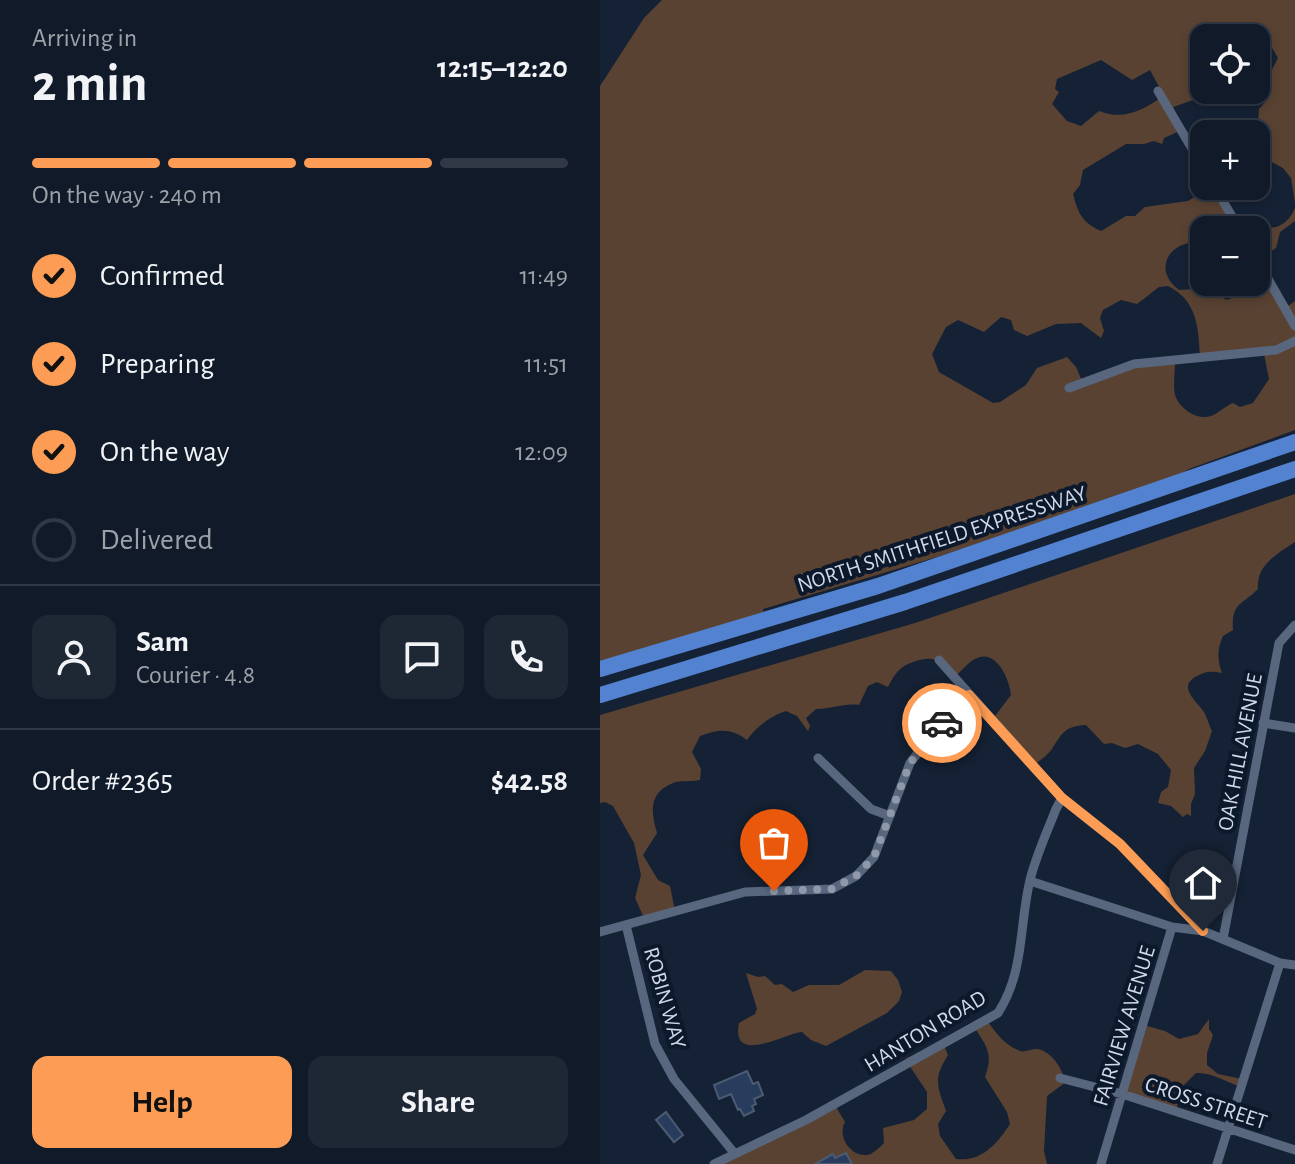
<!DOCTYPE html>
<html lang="en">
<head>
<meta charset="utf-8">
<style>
  :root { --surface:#101a28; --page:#1e2734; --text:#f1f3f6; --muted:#9ca1a8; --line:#303845; --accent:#fd9d55 }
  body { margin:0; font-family:"Alegreya Sans",sans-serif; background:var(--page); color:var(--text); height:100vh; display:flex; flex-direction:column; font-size:30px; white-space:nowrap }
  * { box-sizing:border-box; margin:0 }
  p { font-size:26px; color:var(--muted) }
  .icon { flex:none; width:44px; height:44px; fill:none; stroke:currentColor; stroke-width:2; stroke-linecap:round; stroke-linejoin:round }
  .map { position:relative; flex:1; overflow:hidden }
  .side { display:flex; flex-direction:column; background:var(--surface); width:600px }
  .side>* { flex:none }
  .buttons { position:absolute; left:590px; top:24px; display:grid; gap:16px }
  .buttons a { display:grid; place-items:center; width:80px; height:80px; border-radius:16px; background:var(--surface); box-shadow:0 4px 12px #0003,0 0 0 2px var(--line); font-size:40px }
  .pin { position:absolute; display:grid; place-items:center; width:68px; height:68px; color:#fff; margin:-82px -34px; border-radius:50% 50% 50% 0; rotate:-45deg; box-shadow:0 0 8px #0007 }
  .pin .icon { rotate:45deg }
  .courier { position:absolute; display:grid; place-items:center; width:80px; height:80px; margin:-40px; border:6px solid #fd9d55; border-radius:50%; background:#fff; color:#222; box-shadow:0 2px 10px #0007 }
  .headline em { font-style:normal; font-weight:600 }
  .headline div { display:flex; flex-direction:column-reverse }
  .headline { display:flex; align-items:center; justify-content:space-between; height:136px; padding:0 32px }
  h1 { font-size:52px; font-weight:600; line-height:60px }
  .bar { display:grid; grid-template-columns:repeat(4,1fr); gap:12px 8px; align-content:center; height:96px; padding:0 32px }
  .bar i { height:10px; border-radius:6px; background:var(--line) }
  .bar .current { background:var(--accent) }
  .bar p { grid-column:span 4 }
  .line { display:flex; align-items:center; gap:20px; padding:0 32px; border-top:2px solid var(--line) }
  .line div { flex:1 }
  .round { display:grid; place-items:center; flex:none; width:84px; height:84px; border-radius:16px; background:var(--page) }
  ol { padding:0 32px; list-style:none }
  li { display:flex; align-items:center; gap:24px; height:88px }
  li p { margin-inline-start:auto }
  li .icon { padding:8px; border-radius:50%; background:var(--accent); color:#111; stroke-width:4 }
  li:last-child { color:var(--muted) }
  li i { width:44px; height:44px; border:4px solid var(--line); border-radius:50% }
  .action { display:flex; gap:16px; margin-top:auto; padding:16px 32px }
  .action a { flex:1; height:92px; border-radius:16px; background:var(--accent); color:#111; font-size:32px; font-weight:600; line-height:92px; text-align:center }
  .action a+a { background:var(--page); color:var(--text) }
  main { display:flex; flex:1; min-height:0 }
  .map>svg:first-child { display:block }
  .green { fill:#594232; fill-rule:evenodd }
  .building { fill:#283d5e; stroke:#4c5b72; stroke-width:2 }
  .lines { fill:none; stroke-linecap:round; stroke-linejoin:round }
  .minor { stroke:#58677e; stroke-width:9 }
  .motorway { stroke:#5282d0; stroke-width:16 }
  .done { stroke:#8f99a9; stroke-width:8; stroke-dasharray:0 14.4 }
  .route { stroke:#fd9d55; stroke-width:10 }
  .labels { text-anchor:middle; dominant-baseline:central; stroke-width:8; stroke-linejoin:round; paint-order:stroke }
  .street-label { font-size:22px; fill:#d0d9e7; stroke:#0c182b }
</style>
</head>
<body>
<main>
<section class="side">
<div class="headline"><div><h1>2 min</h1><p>Arriving in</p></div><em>12:15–12:20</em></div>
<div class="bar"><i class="current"></i><i class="current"></i><i class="current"></i><i></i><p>On the way · 240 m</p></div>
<ol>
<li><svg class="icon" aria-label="check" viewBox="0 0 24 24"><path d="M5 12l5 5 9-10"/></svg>Confirmed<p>11:49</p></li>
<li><svg class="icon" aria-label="check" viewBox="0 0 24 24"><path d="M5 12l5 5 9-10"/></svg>Preparing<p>11:51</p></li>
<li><svg class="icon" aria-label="check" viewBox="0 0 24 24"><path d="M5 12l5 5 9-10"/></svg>On the way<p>12:09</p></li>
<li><i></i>Delivered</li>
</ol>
<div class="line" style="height:144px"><a class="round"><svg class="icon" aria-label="person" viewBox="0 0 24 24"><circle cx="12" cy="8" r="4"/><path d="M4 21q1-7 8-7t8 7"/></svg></a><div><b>Sam</b><p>Courier · 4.8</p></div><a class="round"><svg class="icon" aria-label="chat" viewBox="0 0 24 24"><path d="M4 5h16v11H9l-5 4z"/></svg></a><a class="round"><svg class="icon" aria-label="phone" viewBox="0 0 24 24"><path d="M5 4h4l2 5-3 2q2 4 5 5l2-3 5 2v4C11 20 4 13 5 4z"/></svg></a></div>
<div class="line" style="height:104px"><div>Order #2365</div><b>$42.58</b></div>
<div class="action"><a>Help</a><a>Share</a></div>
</section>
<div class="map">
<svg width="695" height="1164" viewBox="0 0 695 1164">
  <rect width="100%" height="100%" fill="#152235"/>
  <path class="green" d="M62 0H695V203L691 178 683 168 656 154 659 109 669 98 665 83 678 58 668 41 661 37 656 49V38H604V87L599 89 593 100 573 107 584 129 564 138 562 144 554 141 544 144H526L483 170 480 185 473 194C478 214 483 223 501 231L526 216H535L545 207 588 201 613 186 638 224 628 230H604V243C574 237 549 267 579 290L594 289 606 283 618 296 627 300 650 291 669 280 688 306 695 301V430L589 469 574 478 337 557 163 609 164 616 0 665V86L44 18ZM501 60 532 80 550 70 564 96C542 110 525 121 499 111L481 126 467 121 452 104 459 92 455 89 457 79ZM568 286C598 301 598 328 600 357L664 354 669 379 653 403 640 407 633 403C625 406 619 413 611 416 597 421 579 408 575 395 573 385 575 372 575 362L535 365 482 381 476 367 467 357 437 368 426 385 400 402 393 403 339 372 332 354 346 327 358 320 384 332 401 317 411 320 414 330 427 336 456 324 481 323 501 338 504 331 500 318 503 310 521 300 537 304 559 287Z
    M695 208V221L680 232 676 248 659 259 656 254V230H651L663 223 670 228C682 227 690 220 695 208Z
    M695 494V542C677 554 656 565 658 589 642 605 631 603 633 630L623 636C617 650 617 658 622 673 611 671 607 671 597 676 576 687 597 701 604 712 607 717 609 725 612 731L605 751 594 768 595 794 591 804V816L587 814 583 817 571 806 558 803 561 792 568 787 571 770 558 754 538 744 525 748 512 743 504 744 486 725C465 726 462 733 452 749 447 756 439 761 432 766L392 720 411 695C410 680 396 647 375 659 367 663 361 672 354 677 340 662 337 655 316 661 300 666 296 672 288 687L277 682 268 686 259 705C243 703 232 709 216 709L206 718 210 726 208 731 197 716 186 711C172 715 156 727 147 740 131 728 119 729 100 736L92 752 101 769 100 780C91 782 80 780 73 783 48 793 51 812 57 833L43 855 58 880 70 886 75 911 45 920 35 898 41 875 34 843 13 806 5 802 0 803V715L315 623Z
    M265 970 291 971 298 980 302 992 299 1001 287 1013 226 1046 211 1040 202 1032C188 1032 130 1067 139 1023L155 1014 157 1009 146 973 158 977 165 976 175 985 182 984 193 992 209 985H239Z
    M385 1018C395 1031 403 1044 418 1050 425 1054 430 1048 437 1049 452 1051 462 1069 466 1082L447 1096 444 1151 447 1164H119L236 1107 245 1122C237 1136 250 1157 267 1155 273 1154 279 1148 284 1143L283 1128 314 1120 327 1109V1092L305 1059 340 1042 343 1043 348 1055C333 1079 337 1085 346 1111L338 1124 340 1136 356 1159C382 1162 397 1144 410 1124L407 1112 385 1077C394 1052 386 1046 373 1025Z
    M609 1019V1029L613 1035 607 1053V1065L618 1074 642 1079 641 1087C626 1082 612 1072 596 1073L581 1088 576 1112 525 1095 547 1026 565 1031 579 1039 598 1034Z"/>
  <path class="building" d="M147 1071 153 1084 158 1082 163 1095 154 1099 156 1104 152 1106 154 1111 144 1116 140 1109 138 1110 131 1094 119 1099 114 1085Z
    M66 1112 83 1135 74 1142 56 1120Z
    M246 1153 252 1164H215L233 1154 235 1158Z"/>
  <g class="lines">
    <path class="minor" d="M558 91 604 169
      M614 186 640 230
      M656 258 695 326
      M469 388 534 364 676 350 695 341
      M339 660 462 798 520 844 603 931 680 963 695 965
      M663 723 695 728
      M218 758 271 809 290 816
      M430 881 572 927
      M26 925 55 1044 74 1079 135 1154
      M0 932 145 892 232 889 256 876 274 857 310 763 347 716 369 695
      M623 939 679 643 695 625
      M460 1078 522 1094 695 1150
      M114 1164 206 1120 398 1013C425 971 419 925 430 880 436 856 447 832 456 809L462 798
      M501 1164 572 927 603 931
      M617 1164 680 963"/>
    <path class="motorway" d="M0 669 278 586 695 442
      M0 695 305 602 695 469"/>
  </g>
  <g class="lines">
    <path class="done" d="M174 891 232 889 256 876 274 857 310 763 342 723"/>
    <path class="route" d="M342 723 369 695 462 798 520 844 603 931"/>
  </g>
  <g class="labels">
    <g class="street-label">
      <text transform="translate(342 539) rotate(-18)">NORTH SMITHFIELD EXPRESSWAY</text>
      <text transform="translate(640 752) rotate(-79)">OAK HILL AVENUE</text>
      <text transform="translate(65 998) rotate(74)">ROBIN WAY</text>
      <text transform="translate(524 1026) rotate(-73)">FAIRVIEW AVENUE</text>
      <text transform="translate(325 1031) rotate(-31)">HANTON ROAD</text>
      <text transform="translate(606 1103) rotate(18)">CROSS STREET</text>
    </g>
  </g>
</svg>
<div class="buttons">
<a><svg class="icon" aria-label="locate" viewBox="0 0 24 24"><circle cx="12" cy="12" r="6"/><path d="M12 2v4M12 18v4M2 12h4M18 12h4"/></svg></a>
<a>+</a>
<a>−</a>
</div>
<div class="pin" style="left:174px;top:891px;background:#ea580c"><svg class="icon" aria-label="bag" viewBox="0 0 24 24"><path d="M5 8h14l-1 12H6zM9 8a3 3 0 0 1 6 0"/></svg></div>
<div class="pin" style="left:603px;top:931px;background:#1f2937"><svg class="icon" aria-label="home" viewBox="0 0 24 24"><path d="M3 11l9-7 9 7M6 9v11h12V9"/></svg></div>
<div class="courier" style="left:342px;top:723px"><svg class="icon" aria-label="car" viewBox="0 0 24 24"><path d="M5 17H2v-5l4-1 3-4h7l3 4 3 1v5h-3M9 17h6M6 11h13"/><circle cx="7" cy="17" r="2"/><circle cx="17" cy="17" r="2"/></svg></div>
</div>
</main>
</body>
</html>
